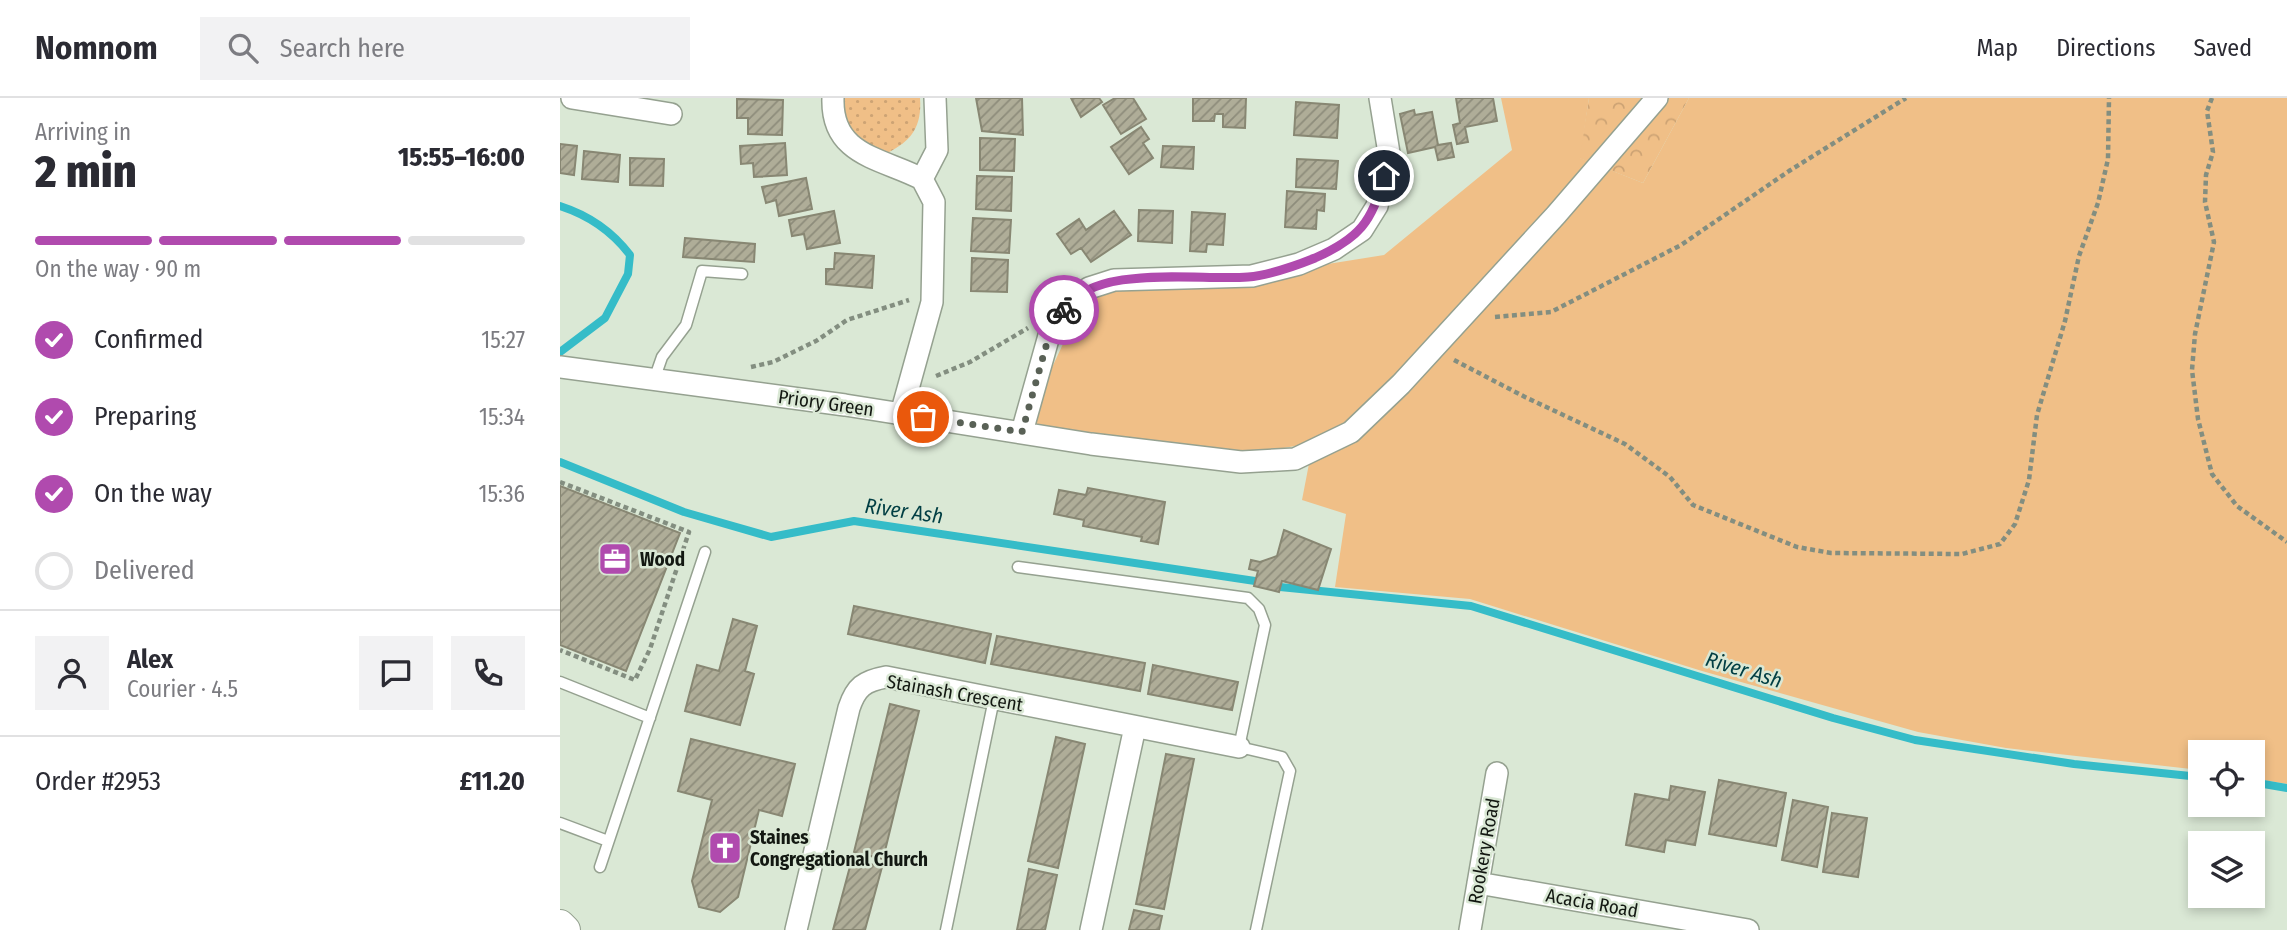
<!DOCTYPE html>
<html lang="en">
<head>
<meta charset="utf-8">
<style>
  :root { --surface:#fff; --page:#f2f2f3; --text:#2b2b33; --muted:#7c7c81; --line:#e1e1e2; --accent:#b04aae }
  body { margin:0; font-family:"Fira Sans Condensed",sans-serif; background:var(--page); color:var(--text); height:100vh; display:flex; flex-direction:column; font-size:26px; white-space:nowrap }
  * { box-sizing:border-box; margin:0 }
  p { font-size:23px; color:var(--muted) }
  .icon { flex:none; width:38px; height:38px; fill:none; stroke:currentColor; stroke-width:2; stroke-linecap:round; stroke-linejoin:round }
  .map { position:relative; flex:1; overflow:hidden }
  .details { display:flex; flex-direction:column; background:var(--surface); width:560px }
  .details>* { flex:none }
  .tools { position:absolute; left:1628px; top:642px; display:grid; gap:14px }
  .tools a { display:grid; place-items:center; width:77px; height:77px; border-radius:0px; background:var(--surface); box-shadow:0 4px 10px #0003; font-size:35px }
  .pin { position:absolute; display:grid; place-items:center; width:60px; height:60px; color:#fff; margin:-30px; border:4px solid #fff; border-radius:50%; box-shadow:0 2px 7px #0007 }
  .courier { position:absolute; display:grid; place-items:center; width:70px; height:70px; margin:-35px; border:5px solid #b04aae; border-radius:50%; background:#fff; color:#222; box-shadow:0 2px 9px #0007 }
  .summary em { font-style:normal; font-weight:800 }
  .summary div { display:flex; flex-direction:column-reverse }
  .summary { display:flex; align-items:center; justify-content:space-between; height:119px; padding:0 35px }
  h1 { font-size:46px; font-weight:800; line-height:52px }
  .bar { display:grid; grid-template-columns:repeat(4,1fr); gap:10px 7px; align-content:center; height:84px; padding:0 35px }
  .bar i { height:9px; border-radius:5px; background:var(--line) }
  .bar .on { background:var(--accent) }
  .bar p { grid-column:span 4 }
  .line { display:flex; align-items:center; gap:18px; padding:0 35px; border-top:2px solid var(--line) }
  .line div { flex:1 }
  .round { display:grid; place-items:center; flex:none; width:74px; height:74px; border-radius:0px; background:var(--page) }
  ol { padding:0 35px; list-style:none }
  li { display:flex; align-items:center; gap:21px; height:77px }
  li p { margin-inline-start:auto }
  li .icon { padding:7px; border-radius:50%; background:var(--accent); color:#fff; stroke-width:4 }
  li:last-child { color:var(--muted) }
  li i { width:38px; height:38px; border:4px solid var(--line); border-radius:50% }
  header { display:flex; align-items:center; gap:42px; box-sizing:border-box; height:98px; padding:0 35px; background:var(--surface); border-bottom:2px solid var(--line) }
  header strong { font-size:33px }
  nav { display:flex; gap:38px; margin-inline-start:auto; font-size:24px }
  .search { width:490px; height:63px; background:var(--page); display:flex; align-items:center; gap:18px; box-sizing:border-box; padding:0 24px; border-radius:0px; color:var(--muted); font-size:26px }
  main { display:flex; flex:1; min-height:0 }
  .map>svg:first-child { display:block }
  .grass { fill:url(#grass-dots) }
  .forest { fill:url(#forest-crowns) }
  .park { fill:#f0bf87 }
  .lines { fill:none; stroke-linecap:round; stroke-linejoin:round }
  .stream { stroke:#35bcc8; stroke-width:8 }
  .building { fill:url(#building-hatch); stroke:#888773; stroke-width:2 }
  .lane-casing { stroke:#95a190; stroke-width:13 }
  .street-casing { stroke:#95a190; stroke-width:24 }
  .secondary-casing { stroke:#95a190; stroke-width:32 }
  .path { stroke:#838e80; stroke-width:4.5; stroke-dasharray:5 3.5; stroke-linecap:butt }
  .lane { stroke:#fff; stroke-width:10 }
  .street { stroke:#fff; stroke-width:21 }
  .secondary { stroke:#fff; stroke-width:30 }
  .done { stroke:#596156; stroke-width:7; stroke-dasharray:0 12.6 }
  .route { stroke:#b04aae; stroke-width:9 }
  .labels { text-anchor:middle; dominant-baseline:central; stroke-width:5; stroke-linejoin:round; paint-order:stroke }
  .street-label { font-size:19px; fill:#131812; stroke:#dae8d5 }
  .poi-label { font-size:19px; font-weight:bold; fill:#131812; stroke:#dae8d5; text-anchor:start }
  .water-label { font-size:21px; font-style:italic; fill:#003e43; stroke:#dae8d5 }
</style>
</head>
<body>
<header>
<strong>Nomnom</strong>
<div class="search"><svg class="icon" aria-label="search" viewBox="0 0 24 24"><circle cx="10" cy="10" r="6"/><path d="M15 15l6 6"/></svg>Search here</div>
<nav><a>Map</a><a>Directions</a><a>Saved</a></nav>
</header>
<main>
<section class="details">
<div class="summary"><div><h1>2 min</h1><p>Arriving in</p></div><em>15:55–16:00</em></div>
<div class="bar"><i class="on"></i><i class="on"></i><i class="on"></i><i></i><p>On the way · 90 m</p></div>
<ol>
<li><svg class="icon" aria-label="check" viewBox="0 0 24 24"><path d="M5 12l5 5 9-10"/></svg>Confirmed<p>15:27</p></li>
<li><svg class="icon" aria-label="check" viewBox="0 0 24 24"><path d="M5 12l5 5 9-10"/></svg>Preparing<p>15:34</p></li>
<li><svg class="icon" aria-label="check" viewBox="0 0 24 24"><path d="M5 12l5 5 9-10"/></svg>On the way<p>15:36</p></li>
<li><i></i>Delivered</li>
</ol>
<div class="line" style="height:126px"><a class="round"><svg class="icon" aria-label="person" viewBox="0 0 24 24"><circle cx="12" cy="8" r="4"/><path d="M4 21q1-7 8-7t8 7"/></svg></a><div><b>Alex</b><p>Courier · 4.5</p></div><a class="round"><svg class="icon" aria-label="chat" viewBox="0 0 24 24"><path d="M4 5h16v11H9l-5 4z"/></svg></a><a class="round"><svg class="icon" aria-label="phone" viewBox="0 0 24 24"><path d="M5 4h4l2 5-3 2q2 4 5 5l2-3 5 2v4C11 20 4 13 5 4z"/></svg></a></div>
<div class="line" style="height:91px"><div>Order #2953</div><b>£11.20</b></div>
</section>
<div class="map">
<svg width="1727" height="832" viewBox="0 0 1727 832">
  <defs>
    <pattern id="grass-dots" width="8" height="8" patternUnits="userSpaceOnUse" patternTransform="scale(1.75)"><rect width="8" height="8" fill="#f0bf87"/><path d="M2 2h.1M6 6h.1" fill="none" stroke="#cda374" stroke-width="1.8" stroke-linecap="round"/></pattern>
    <pattern id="forest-crowns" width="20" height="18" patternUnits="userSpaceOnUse" patternTransform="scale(1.75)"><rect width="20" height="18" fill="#f0bf87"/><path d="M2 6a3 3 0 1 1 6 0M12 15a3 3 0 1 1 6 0" fill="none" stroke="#cda374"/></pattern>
    <pattern id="building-hatch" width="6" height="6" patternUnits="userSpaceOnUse" patternTransform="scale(1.75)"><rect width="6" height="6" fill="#afad98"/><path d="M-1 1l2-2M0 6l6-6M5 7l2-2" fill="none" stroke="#8d8c7b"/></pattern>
  </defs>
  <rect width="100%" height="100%" fill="#dae8d5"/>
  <path class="grass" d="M281 0H360C362 28 352 43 327 55L304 49 288 36Z"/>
  <path class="forest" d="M1029 0H1129L1083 85 1019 60Z"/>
  <path class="park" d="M941 0H1029L1020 60 1083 85 1129 0H1727V686L1692 680V654H1640V672L1446 650 1358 634 1142 573 910 501 775 489 786 416 742 402 753 345 658 361 462 334 529 190 692 178 824 157 952 52Z"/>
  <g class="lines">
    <path class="stream" d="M0 108C28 117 52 133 70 157L68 176 45 220 0 254
      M0 364 124 414 211 439 294 423 695 483
      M720 489 911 508 1273 620 1355 642 1514 666 1640 679
      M1692 684 1727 690"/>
  </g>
  <path class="building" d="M416 0H462L463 37 422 33Z
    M511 0H539L542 4 521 19Z
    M555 0H573L586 21 561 36 543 7Z
    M633 0H686L685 30 663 29V16H655L654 23H633Z
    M896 0H933L937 23 905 29 908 44 897 46 893 27 900 25Z
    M177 1 223 2 222 37 188 36V20H177Z
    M736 4 779 7 777 40 734 37Z
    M854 12 855 17 872 14 878 47 891 45 894 59 878 62 875 49 848 55 840 16Z
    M581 29 589 41 583 45 593 60 569 76 551 49Z
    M420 40 455 41 454 73 420 72Z
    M225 45 227 77 194 79 193 65 181 66 180 48Z
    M0 46 17 48 14 77 0 75Z
    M603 48 634 49 633 71 601 69Z
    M24 53 60 57 58 84 22 81Z
    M70 60 104 61 103 88 70 87Z
    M737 61 778 63 776 91 736 89Z
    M417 78 452 79 451 113 416 111Z
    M246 80 252 111 219 118 216 102 206 105 202 89Z
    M727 93 765 96 764 113 757 112 756 131 725 129Z
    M579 112 613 113 612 145 578 143Z
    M274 113 280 145 247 151 244 136 232 138 229 122Z
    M554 113 571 137 531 164 521 150 511 156 497 136 519 121 526 132Z
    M632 114 665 116 663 147 647 146 646 154 630 153Z
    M413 120 451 122 449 155 411 153Z
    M125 140 195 146 194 164 123 159Z
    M275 155 314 158 312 190 266 186V171H274Z
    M412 160 448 162 447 194 411 193Z
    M0 388 120 435 66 573 0 547Z
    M528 390 605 404 598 446 581 443 582 439 523 428 524 422 494 416 499 392 526 397Z
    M724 432 771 451 758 492 722 483 719 494 694 488 698 473 689 471 691 462 700 464 717 458Z
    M294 508 431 536 425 565 288 536Z
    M173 521 197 528 185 573 194 576 180 627 125 613 137 567 159 573Z
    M437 538 585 565 580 593 431 566Z
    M593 567 678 584 672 612 588 596Z
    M330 606 359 613 323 761 294 754Z
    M496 639 525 646 498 770 468 763Z
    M131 641 235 666 222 718 199 712 178 799 160 814 139 809 132 783 152 702 118 693Z
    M606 656 634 661 604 811 576 806Z
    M1159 682 1226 695 1216 748 1149 736Z
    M1111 688 1145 694 1135 747 1106 742 1104 754 1066 747 1075 696 1109 702Z
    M1233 702 1268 709 1257 769 1222 762Z
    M1272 715 1307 720 1298 779 1263 774Z
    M292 761 322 769 305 832H273Z
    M469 771 497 777 485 832H457Z
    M574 812 602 818 599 832H569Z"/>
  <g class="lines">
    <defs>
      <path id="lane" d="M94 282 102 259 126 227 142 173 182 176
        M458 469 688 500 699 511 705 527 679 649 722 659 730 673 696 832
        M0 584 90 620
        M0 725 48 743
        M40 769 145 454
        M386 832 434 601"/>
      <path id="street" d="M12 0 111 16
        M273 0C271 58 322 60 362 81
        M0 269 285 307 531 346 681 364 735 361 791 334 841 286 996 117 1097 0
        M341 316 372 204 374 104 362 81 377 52 375 0
        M462 334 490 234 507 206 529 190 554 182 692 178 739 166 774 151 802 132 817 108 829 55 820 0
        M918 785 1188 832
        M236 832 289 610C296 589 304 583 326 579L679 649
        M531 832 575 629
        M910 832 937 675"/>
      <path id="secondary" d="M0 827 5 832"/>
    </defs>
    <use href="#lane" class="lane-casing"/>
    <use href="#street" class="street-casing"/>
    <use href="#secondary" class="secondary-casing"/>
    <path class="path" d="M1652 0 1647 13 1653 54 1646 77 1645 104 1654 144 1635 236 1632 272 1638 321 1652 376 1677 408 1727 444
      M935 219 991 214 1121 147 1229 73 1346 0
      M894 262 965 299 1065 346 1110 379 1133 407 1237 449 1271 455 1402 456 1440 446 1455 426 1469 382 1477 317 1505 223 1519 158 1538 105 1548 61 1549 0
      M191 269 213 264 256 243 287 222 349 202
      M376 278 410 264 468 230
      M0 384 129 434 90 551 75 582 0 552"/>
    <use href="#lane" class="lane"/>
    <use href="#street" class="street"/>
    <use href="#secondary" class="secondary"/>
  </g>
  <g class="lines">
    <path class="done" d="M363 319 462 334 490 234 504 212"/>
    <path class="route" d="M504 212C534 165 638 183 688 179 710 177 735 168 755 160 798 141 813 124 824 78"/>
  </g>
  <defs>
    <symbol id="office-square" viewBox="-11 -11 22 22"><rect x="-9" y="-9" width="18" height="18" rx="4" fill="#b04aae" stroke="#dae8d5"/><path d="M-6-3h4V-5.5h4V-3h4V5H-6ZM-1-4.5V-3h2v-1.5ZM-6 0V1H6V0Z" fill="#fff"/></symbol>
    <symbol id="church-square" viewBox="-11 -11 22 22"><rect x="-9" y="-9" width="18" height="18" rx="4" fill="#b04aae" stroke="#dae8d5"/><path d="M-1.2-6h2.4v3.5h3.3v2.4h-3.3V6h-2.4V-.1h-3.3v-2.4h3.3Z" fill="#fff"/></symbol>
  </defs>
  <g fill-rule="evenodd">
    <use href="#office-square" x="36" y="442" width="38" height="38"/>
    <use href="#church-square" x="146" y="731" width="38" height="38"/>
  </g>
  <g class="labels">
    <g class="street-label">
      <text transform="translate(266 305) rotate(8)">Priory Green</text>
      <text transform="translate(395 595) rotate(10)">Stainash Crescent</text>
      <text transform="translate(924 753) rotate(-80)">Rookery Road</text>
      <text transform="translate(1032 805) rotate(10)">Acacia Road</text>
    </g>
    <g class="poi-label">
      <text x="80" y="461">Wood</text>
      <text x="190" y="739">Staines<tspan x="190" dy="22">Congregational Church</tspan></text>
    </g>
    <g class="water-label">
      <text transform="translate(344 413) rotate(8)">River Ash</text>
      <text transform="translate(1184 572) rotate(17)">River Ash</text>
    </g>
  </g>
</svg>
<div class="tools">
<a><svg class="icon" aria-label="locate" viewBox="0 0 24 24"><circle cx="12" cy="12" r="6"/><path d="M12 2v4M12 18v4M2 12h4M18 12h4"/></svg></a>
<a><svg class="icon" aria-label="layers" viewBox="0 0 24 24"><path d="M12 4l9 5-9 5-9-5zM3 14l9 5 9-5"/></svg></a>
</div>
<div class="pin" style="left:363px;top:319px;background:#ea580c"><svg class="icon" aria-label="bag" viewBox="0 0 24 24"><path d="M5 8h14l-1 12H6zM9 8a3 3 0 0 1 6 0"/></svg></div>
<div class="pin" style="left:824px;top:78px;background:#1f2937"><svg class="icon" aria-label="home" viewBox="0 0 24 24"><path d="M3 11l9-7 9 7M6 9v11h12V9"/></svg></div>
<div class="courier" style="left:504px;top:212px"><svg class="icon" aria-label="bike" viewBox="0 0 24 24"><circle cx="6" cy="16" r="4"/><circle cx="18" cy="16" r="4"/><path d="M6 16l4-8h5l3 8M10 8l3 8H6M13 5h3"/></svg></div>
</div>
</main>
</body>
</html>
